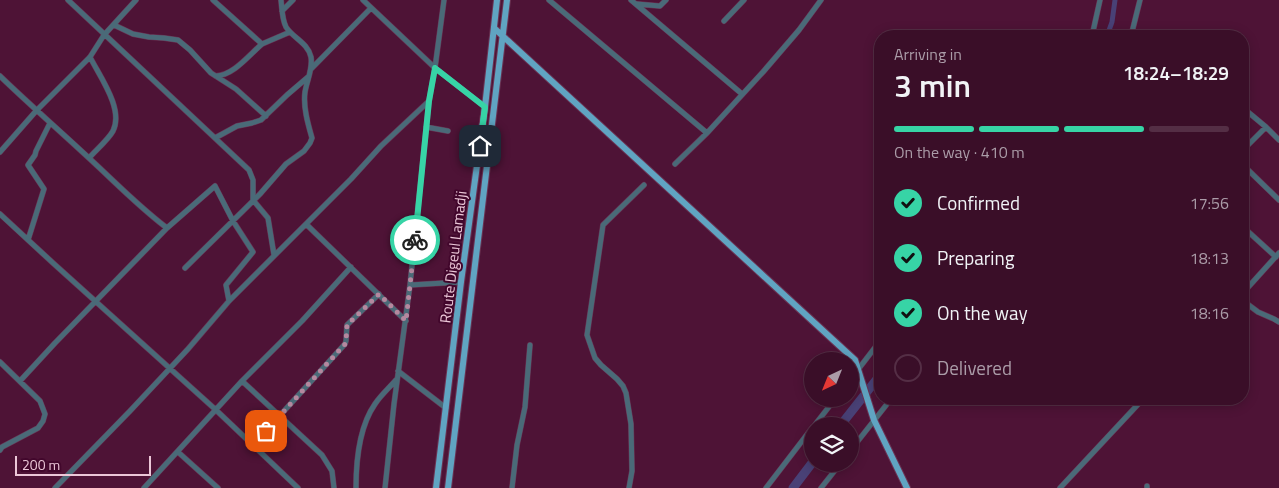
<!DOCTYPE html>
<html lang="en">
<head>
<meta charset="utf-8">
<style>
  :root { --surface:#3a0e28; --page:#411730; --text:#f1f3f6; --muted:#ab9ca8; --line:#542e45; --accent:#37d4a6 }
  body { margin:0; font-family:"Titillium Web",sans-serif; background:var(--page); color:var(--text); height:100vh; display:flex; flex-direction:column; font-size:19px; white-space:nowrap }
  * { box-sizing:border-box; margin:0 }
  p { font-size:16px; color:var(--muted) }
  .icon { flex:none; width:28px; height:28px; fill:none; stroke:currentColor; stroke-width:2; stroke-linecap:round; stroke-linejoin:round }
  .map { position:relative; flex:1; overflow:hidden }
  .details { position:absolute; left:874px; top:30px; width:375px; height:375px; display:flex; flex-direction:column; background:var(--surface); border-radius:20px; box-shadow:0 2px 12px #0003,0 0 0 1px var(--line) }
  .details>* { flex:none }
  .needle { width:32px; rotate:223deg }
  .fabs { position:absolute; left:804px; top:352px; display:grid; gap:10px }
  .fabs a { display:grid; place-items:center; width:55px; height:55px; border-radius:50%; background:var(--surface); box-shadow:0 2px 12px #0003,0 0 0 1px var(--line); font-size:25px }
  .scale { position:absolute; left:15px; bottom:12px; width:136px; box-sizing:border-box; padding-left:5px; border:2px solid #ecc7d8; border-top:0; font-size:14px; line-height:18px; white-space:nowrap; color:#ecc7d8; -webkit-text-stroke:4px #42072c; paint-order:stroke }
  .pin { position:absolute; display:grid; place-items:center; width:42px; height:42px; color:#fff; margin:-21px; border-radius:10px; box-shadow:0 2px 8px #0006 }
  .courier { position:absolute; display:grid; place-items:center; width:50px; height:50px; margin:-25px; border:4px solid #37d4a6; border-radius:50%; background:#fff; color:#222; box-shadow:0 1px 6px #0007 }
  .summary em { font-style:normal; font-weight:600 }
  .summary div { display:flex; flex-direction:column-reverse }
  .summary { display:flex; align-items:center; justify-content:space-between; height:85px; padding:0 20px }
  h1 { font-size:32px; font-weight:600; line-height:38px }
  .bar { display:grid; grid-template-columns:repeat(4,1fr); gap:8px 5px; align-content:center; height:60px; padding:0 20px }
  .bar i { height:6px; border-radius:4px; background:var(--line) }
  .bar .active { background:var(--accent) }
  .bar p { grid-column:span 4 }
  ol { padding:0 20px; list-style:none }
  li { display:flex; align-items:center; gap:15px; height:55px }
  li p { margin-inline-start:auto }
  li .icon { padding:5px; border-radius:50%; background:var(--accent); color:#111; stroke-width:4 }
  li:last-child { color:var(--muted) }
  li i { width:28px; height:28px; border:2px solid var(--line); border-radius:50% }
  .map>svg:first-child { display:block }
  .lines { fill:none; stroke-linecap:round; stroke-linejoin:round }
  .canal { stroke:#494176; stroke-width:5 }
  .river { stroke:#494176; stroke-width:9 }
  .minor-casing { stroke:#6a3353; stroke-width:6 }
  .major-casing { stroke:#6a3353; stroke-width:8 }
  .minor { stroke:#4a6a78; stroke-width:5 }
  .major { stroke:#60a4c2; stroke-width:6 }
  .done { stroke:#b5889f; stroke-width:5; stroke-dasharray:0 9 }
  .route { stroke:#37d4a6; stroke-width:6 }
  .labels { text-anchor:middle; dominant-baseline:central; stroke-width:4; stroke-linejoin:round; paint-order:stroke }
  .street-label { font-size:15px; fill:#ecc7d8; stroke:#42072c }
</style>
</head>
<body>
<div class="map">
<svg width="1279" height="488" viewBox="0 0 1279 488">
  <rect width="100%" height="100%" fill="#4e1336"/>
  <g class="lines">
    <path class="canal" d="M1107 36 1112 22 1115 0
      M877 379 880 375"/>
    <path class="river" d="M840 426 877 379
      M793 488 812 463"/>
    <defs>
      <path id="minor" d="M68 0 249 170 253 180V200L268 218 274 255
        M213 0 262 44 290 32
        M363 0 435 68 485 107
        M549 0 707 133
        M631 0 742 94
        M637 4 660 6 666 0
        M282 11 293 0
        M724 21 744 0
        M114 25 133 34 149 37 164 38 178 40 190 50 211 73 236 89 266 116
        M1092 36 1100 0
        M1131 36 1140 0
        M311 69 371 8
        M0 76C29 104 60 131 90 159 115 182 139 207 167 228L215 186 233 221 253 252 226 285 229 301
        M216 76C234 75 249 55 262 44
        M1242 107 1266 127 1279 140
        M426 127 448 131
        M215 138 237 126 252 123 261 120 287 95 308 77
        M1242 151 1266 127
        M0 152 36 111 90 57 104 35 136 0
        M89 158C96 150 108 140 113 131 124 109 100 77 90 57
        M675 164 707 133 763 72 799 30 821 0
        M1242 164 1279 200
        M0 214 53 263 216 410 298 488
        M306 224 406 321
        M1242 226 1276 257
        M28 240 44 189 28 165 35 155 36 151 50 123
        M185 268 260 194 286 164 304 151 310 143 312 138C308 124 303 107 305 92 307 80 313 69 311 57 308 43 293 38 286 27 282 19 282 9 281 0
        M410 285 461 282
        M1242 294 1279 253
        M1242 300 1258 312 1274 319 1279 322
        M0 362 40 401 45 414 43 421 38 428 2 447 0 450
        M398 371 446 408
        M850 380 880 341
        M20 381 55 343 167 228
        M242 381 322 455 332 471 334 488
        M814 426 835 399
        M253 445 345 344 346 341 347 325 379 294
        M850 451 891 399
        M178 452 218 488
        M1147 486V488
        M55 488 130 411 188 349 229 301 351 179 381 146 429 101
        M144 488 242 381 302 321 351 267
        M356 488C356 461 359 427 375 404 381 395 389 388 396 380
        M385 488 394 404 410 285 429 101 435 68 444 0
        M512 488 517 445 525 407 530 345
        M629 488 632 471 631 424 626 393 623 386 617 379 601 365 595 358 587 335 603 225 644 185
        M766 488 812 428
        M821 488 840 464
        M1060 488 1143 399"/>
      <path id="major" d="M494 28 855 360 874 420 907 488
        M436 488 461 282 485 107 497 0
        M448 488 507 0"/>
    </defs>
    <use href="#minor" class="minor-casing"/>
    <use href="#major" class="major-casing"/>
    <use href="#minor" class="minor"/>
    <use href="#major" class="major"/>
  </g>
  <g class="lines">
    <path class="done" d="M266 431 345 344 346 341 347 325 379 294 406 321 415 240"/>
    <path class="route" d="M415 240 429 101 435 68 485 107 480 146"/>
  </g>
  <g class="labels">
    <g class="street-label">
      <text transform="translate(453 257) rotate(-83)">Route Digeul Lamadji</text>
    </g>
  </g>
</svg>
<div class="fabs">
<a><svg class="needle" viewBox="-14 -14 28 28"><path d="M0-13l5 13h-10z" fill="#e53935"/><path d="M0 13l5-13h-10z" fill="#ab9ca8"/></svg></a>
<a><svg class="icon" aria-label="layers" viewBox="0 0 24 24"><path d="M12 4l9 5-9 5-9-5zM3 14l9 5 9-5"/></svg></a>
</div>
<div class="scale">200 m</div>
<div class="pin" style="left:266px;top:431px;background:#ea580c"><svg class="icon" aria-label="bag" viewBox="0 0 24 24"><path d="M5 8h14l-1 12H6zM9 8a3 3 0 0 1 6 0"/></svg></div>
<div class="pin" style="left:480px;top:146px;background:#1f2937"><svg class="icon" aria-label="home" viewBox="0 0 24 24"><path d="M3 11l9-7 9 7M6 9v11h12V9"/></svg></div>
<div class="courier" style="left:415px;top:240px"><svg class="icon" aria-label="bike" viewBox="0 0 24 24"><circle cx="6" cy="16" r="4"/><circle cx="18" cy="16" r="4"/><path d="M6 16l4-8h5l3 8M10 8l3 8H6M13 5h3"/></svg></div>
<section class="details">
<div class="summary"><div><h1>3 min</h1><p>Arriving in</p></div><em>18:24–18:29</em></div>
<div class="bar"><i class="active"></i><i class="active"></i><i class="active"></i><i></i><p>On the way · 410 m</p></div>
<ol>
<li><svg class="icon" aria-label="check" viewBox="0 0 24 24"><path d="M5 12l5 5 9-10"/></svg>Confirmed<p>17:56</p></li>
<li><svg class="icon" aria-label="check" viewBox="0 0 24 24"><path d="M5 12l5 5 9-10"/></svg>Preparing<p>18:13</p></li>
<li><svg class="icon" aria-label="check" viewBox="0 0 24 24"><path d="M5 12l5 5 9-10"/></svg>On the way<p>18:16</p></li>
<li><i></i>Delivered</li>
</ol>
</section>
</div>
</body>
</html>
